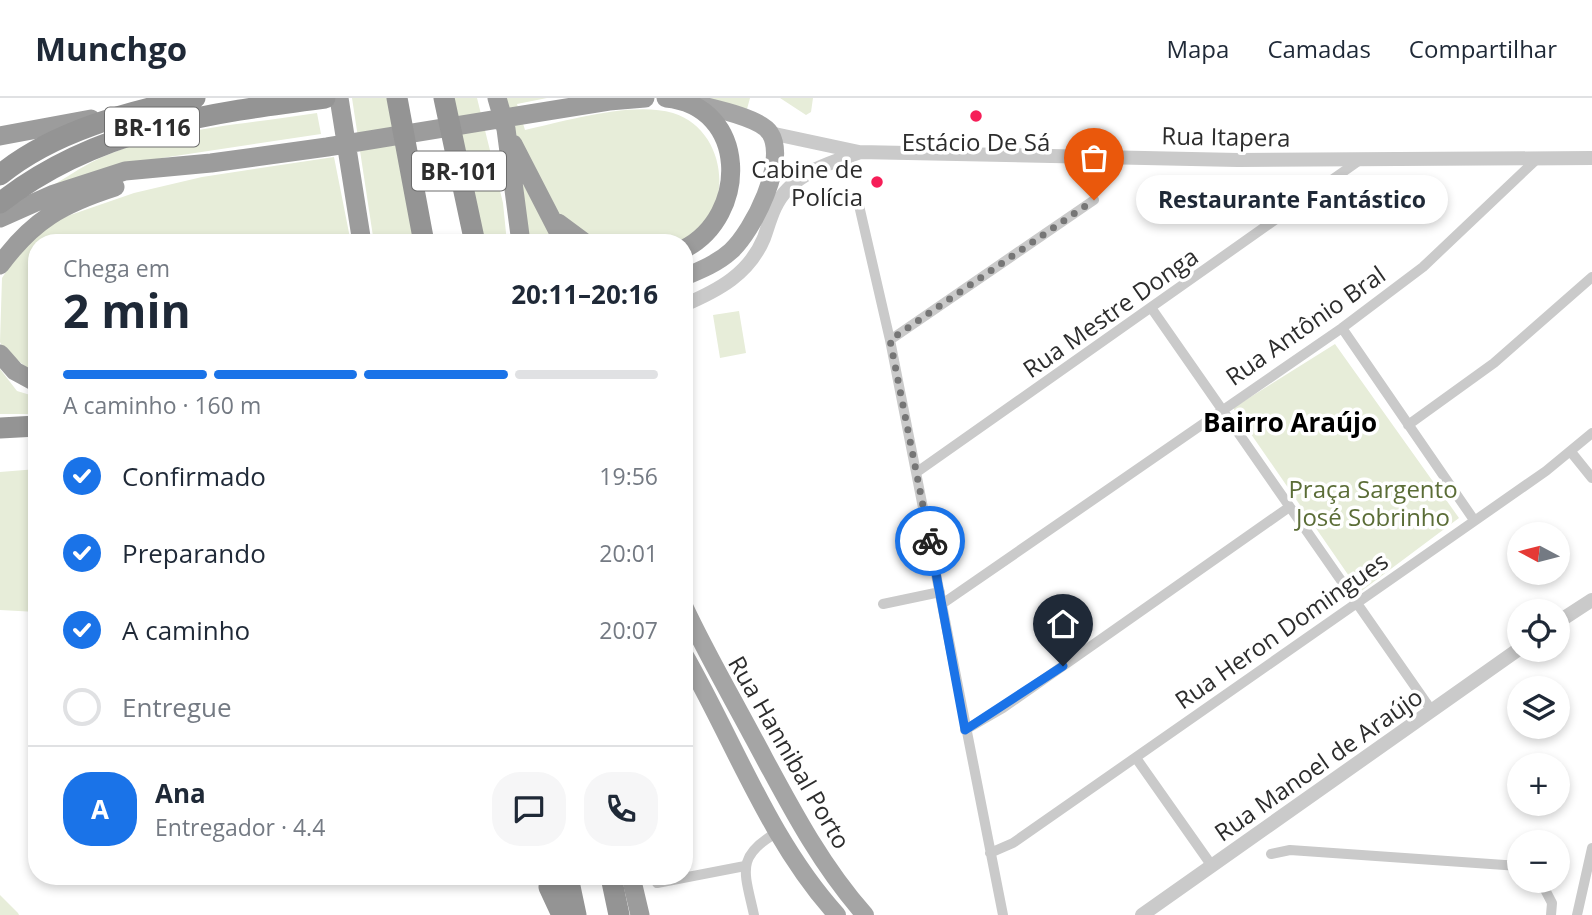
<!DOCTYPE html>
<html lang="pt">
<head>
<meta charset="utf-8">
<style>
  :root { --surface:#fff; --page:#f6f6f7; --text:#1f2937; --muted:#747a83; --line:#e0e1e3; --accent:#1a73e8 }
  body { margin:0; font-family:"Open Sans",sans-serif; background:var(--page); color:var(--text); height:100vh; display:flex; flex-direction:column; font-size:26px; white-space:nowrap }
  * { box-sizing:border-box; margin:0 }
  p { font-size:23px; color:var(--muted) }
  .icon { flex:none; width:38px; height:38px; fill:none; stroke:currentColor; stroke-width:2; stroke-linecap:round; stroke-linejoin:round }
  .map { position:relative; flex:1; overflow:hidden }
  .panel { position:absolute; left:28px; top:136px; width:665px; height:651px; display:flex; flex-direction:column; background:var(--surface); border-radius:28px; box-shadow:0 4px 10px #0003 }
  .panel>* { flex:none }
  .needle { width:46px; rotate:277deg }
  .tools { position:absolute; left:1507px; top:424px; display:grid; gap:14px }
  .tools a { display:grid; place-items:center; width:63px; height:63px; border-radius:50%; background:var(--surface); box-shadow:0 4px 10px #0003; font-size:35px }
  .pin { position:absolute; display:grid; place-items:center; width:60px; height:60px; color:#fff; margin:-72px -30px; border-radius:50% 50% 50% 0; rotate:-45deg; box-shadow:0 0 7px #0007 }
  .pin .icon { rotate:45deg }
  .courier { position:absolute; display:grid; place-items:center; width:70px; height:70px; margin:-35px; border:5px solid #1a73e8; border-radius:50%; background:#fff; color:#222; box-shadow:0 2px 9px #0007 }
  .bubble { position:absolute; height:49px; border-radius:24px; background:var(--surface); box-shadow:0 4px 10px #0003; font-size:23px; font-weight:700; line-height:49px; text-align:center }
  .headline em { font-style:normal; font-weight:700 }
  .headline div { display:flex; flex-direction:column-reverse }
  .headline { display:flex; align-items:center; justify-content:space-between; height:119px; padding:0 35px }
  h1 { font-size:46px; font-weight:700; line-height:52px }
  .bar { display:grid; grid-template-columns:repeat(4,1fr); gap:10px 7px; align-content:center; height:84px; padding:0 35px }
  .bar i { height:9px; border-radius:5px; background:var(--line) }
  .bar .active { background:var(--accent) }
  .bar p { grid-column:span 4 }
  .line { display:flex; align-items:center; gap:18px; padding:0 35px; border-top:2px solid var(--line) }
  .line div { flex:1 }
  .round { display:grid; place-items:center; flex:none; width:74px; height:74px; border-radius:28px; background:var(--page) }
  ol { padding:0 35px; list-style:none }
  li { display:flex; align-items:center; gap:21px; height:77px }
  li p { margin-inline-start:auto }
  li .icon { padding:7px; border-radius:50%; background:var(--accent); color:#fff; stroke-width:4 }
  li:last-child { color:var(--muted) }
  li i { width:38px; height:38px; border:4px solid var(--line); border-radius:50% }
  header { display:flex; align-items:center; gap:42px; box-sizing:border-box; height:98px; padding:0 35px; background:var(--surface); border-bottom:2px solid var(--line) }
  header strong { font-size:33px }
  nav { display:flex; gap:38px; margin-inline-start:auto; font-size:24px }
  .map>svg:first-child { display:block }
  .green { fill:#e7edd9 }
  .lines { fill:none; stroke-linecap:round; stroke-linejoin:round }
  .minor { stroke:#cacaca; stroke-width:10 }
  .tertiary { stroke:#cacaca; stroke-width:14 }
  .primary { stroke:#a5a5a5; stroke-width:18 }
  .trunk { stroke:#9c9c9c; stroke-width:19 }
  .motorway { stroke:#949494; stroke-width:21 }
  .done { stroke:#767676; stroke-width:7; stroke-dasharray:0 12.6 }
  .route { stroke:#1a73e8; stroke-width:9 }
  .poi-dot { fill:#f61e58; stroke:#fff; stroke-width:2.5 }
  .labels { text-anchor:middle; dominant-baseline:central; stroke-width:7; stroke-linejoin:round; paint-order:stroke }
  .shield { fill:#fff; stroke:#6c6c6c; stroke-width:2 }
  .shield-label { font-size:23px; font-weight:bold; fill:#2d2d2d }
  .street-label { font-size:24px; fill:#2d2d2d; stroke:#fff }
  .poi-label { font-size:24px; fill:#2d2d2d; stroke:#fff }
  .park-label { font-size:24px; fill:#5b6d37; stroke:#fff }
  .neighbourhood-label { font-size:26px; font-weight:bold; fill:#000; stroke:#fff }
</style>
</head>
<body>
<header>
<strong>Munchgo</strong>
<nav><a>Mapa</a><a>Camadas</a><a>Compartilhar</a></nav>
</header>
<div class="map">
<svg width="1592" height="817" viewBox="0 0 1592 817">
  <rect width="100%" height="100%" fill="#fff"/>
  <path class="green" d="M352 0H388L414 145H374Z
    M451 0H477L503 105 507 145H484Z
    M504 0H547L517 6 525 32C566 23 632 3 673 15 731 33 736 123 680 145 666 150 608 145 590 145L580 142 531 82Z
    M695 0H750L747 11Z
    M780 0H813L811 14 806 17Z
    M317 15 321 36 162 60 42 94C59 84 75 73 92 64 160 30 243 27 317 15Z
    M334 59 351 145H37V278L3 250 0 244 2 180 15 160 53 123 134 95 202 79Z
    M519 79 557 145H527Z
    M739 213 746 255 720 260 713 217Z
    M1335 246 1459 420 1360 494 1233 310Z
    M0 271 17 293 37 299V316H0Z
    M37 371V514L0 512V374Z
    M0 797 18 815 19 817H0Z"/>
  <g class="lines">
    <path class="minor" d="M858 103 890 242 1003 817
      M1152 211 1432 613
      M1342 230 1474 422
      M890 242 1094 102
      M1408 327 1494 265 1592 179
      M1571 354 1592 380
      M917 374 1360 62
      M883 506 940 494
      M942 506 1342 230 1423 169 1539 59
      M965 632 1003 610 1288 410
      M1136 660 1212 768
      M990 755 1013 745 1546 373 1592 335
      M1271 756 1290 752 1519 768
      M1540 782 1552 805 1551 817
      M657 785 745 768
      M754 817C745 775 734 758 778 734
      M1577 817 1592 750"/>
    <path class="tertiary" d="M770 35 859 54 1238 62 1592 60
      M684 207C719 192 749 176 764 140 770 123 774 105 787 92 805 72 833 64 858 55
      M1558 524 1592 502
      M1142 817 1519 551"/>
    <path class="primary" d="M684 179C701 172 718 165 731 153 753 133 788 63 770 35 761 20 713 10 696 6
      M684 508C705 553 730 596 754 641 787 702 818 764 865 817
      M684 556C734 643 769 742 837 817"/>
    <path class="trunk" d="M339 0 362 145
      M497 0 506 31 521 145
      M666 0C749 8 749 118 684 151
      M0 38 91 21
      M513 46 564 145
      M0 120 54 96 125 73 211 65 327 49 609 3 645 0
      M558 125 585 145
      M0 167C33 122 62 106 115 89
      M0 256 15 273 37 285
      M631 779 640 817"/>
    <path class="motorway" d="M397 0 424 145
      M444 0 475 145
      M0 77C52 34 129 13 195 0
      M0 105C95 30 210 15 325 0
      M0 330 37 328
      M568 779 576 817
      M611 779 619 817
      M549 789 562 817"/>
  </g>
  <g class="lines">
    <path class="done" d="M930 443 890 242 1094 102"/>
    <path class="route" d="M930 443 965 632 1063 568"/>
  </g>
  <g class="poi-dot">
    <circle cx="976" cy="18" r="7"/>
    <circle cx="877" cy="84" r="7"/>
  </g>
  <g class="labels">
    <g class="shield">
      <rect x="105" y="9.5" width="94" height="39" rx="5"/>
      <rect x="412" y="53.5" width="94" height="39" rx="5"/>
    </g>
    <g class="shield-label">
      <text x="152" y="29">BR-116</text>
      <text x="459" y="73">BR-101</text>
    </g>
    <g class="street-label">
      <text transform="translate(1226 38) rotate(1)">Rua Itapera</text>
      <text transform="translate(1110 214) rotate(-35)">Rua Mestre Donga</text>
      <text transform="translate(1305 227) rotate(-35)">Rua Antônio Bral</text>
      <text transform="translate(1281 532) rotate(-35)">Rua Heron Domingues</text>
      <text transform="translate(790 654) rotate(60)">Rua Hannibal Porto</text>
      <text transform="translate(1318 666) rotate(-35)">Rua Manoel de Araújo</text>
    </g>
    <g class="poi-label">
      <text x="976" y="43">Estácio De Sá</text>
      <text x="863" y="70" text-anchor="end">Cabine de<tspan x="863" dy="28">Polícia</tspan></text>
    </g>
    <g class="park-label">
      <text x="1373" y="390">Praça Sargento<tspan x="1373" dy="28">José Sobrinho</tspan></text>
    </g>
    <g class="neighbourhood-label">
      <text x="1290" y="324">Bairro Araújo</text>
    </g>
  </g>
</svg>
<div class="tools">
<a><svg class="needle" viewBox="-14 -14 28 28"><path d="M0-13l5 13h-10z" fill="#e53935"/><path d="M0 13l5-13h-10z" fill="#747a83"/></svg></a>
<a><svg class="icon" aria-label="locate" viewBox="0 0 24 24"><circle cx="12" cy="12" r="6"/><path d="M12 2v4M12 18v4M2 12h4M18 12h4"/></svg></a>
<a><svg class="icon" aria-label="layers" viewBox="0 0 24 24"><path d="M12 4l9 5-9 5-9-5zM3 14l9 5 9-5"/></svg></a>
<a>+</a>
<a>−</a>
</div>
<div class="pin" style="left:1094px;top:102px;background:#ea580c"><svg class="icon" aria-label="bag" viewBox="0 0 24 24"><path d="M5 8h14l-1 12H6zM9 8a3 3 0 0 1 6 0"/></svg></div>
<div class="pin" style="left:1063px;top:568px;background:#1f2937"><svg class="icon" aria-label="home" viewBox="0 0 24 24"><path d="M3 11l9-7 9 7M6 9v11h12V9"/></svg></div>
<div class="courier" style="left:930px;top:443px"><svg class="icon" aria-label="bike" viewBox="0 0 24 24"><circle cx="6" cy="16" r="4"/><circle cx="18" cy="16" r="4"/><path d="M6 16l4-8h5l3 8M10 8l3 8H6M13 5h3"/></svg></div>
<div class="bubble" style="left:1136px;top:77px;width:312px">Restaurante Fantástico</div>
<section class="panel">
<div class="headline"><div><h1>2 min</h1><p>Chega em</p></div><em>20:11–20:16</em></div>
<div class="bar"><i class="active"></i><i class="active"></i><i class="active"></i><i></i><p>A caminho · 160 m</p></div>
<ol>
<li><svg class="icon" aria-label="check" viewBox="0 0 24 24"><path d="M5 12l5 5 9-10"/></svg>Confirmado<p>19:56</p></li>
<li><svg class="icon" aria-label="check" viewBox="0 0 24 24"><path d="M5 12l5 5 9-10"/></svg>Preparando<p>20:01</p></li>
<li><svg class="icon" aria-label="check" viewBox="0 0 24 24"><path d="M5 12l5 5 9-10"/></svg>A caminho<p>20:07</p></li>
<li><i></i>Entregue</li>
</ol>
<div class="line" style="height:126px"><b class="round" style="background:var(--accent);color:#fff">A</b><div><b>Ana</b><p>Entregador · 4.4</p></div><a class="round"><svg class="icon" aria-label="chat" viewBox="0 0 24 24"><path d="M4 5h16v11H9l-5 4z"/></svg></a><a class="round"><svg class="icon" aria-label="phone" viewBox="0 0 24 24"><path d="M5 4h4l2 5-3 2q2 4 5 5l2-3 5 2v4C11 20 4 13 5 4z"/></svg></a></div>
</section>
</div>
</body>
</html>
